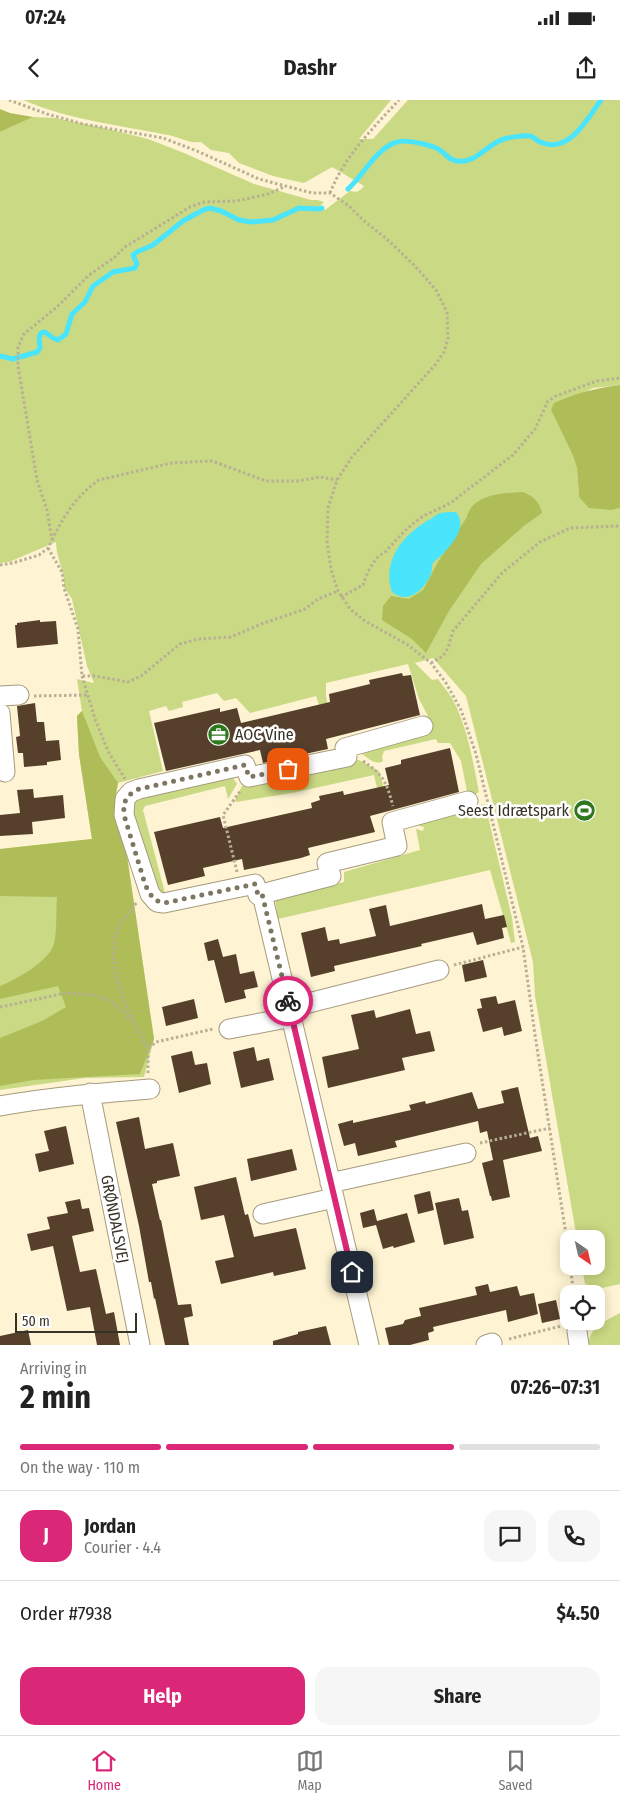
<!DOCTYPE html>
<html lang="en">
<head>
<meta charset="utf-8">
<style>
  :root { --surface:#fff; --page:#f6f6f6; --text:#222; --muted:#767676; --line:#e0e0e0; --accent:#db2777 }
  body { margin:0; font-family:"Fira Sans Condensed",sans-serif; background:var(--page); color:var(--text); height:100vh; display:flex; flex-direction:column; font-size:19px; white-space:nowrap }
  * { box-sizing:border-box; margin:0 }
  p { font-size:16px; color:var(--muted) }
  .icon { flex:none; width:28px; height:28px; fill:none; stroke:currentColor; stroke-width:2; stroke-linecap:round; stroke-linejoin:round }
  .map { position:relative; height:1245px; overflow:hidden }
  .side { display:flex; flex-direction:column; background:var(--surface); flex:1 }
  .side>* { flex:none }
  .needle { width:32px; rotate:146deg }
  .tools { position:absolute; left:560px; top:1130px; display:grid; gap:10px }
  .tools a { display:grid; place-items:center; width:45px; height:45px; border-radius:10px; background:var(--surface); box-shadow:0 2px 12px #0003; font-size:25px }
  .scale { position:absolute; left:15px; bottom:12px; width:122px; box-sizing:border-box; padding-left:5px; border:2px solid #363225; border-top:0; font-size:14px; line-height:18px; white-space:nowrap; color:#363225; -webkit-text-stroke:4px #fff; paint-order:stroke }
  .pin { position:absolute; display:grid; place-items:center; width:42px; height:42px; color:#fff; margin:-21px; border-radius:10px; box-shadow:0 2px 8px #0006 }
  .courier { position:absolute; display:grid; place-items:center; width:50px; height:50px; margin:-25px; border:4px solid #db2777; border-radius:50%; background:#fff; color:#222; box-shadow:0 1px 6px #0007 }
  .summary em { font-style:normal; font-weight:700 }
  .summary div { display:flex; flex-direction:column-reverse }
  .summary { display:flex; align-items:center; justify-content:space-between; height:85px; padding:0 20px }
  h1 { font-size:32px; font-weight:700; line-height:38px }
  .bar { display:grid; grid-template-columns:repeat(4,1fr); gap:8px 5px; align-content:center; height:60px; padding:0 20px }
  .bar i { height:6px; border-radius:4px; background:var(--line) }
  .bar .active { background:var(--accent) }
  .bar p { grid-column:span 4 }
  .line { display:flex; align-items:center; gap:12px; padding:0 20px; border-top:1px solid var(--line) }
  .line div { flex:1 }
  .round { display:grid; place-items:center; flex:none; width:52px; height:52px; border-radius:15px; background:var(--page) }
  .primary-button { display:flex; gap:10px; margin-top:auto; padding:10px 20px }
  .primary-button a { flex:1; height:58px; border-radius:15px; background:var(--accent); color:#fff; font-size:20px; font-weight:700; line-height:58px; text-align:center }
  .primary-button a+a { background:var(--page); color:var(--text) }
  .status { display:flex; justify-content:space-between; align-items:center; height:35px; padding:0 25px; background:var(--surface); direction:ltr }
  .status svg { height:14px; fill:currentColor }
  header { display:flex; justify-content:space-between; align-items:center; height:65px; padding:0 20px; background:var(--surface); font-size:22px; font-weight:700 }
  .dock { display:flex; justify-content:space-around; align-items:center; height:70px; border-top:1px solid var(--line); background:var(--surface); font-size:14px; color:var(--muted) }
  .dock a { display:grid; justify-items:center; gap:2px }
  .dock .active { color:var(--accent) }
  .map>svg:first-child { display:block }
  .green { fill:#cad983 }
  .forest { fill:#aebd57 }
  .water { fill:#4ae4fd }
  .lines { fill:none; stroke-linecap:round; stroke-linejoin:round }
  .stream { stroke:#4ae4fd; stroke-width:5 }
  .building { fill:#56402c }
  .minor-casing { stroke:#a69b7d; stroke-width:21 }
  .path { stroke:#b8af95; stroke-width:3; stroke-dasharray:2.5 2.5; stroke-linecap:butt }
  .minor { stroke:#fff; stroke-width:19 }
  .done { stroke:#7c7662; stroke-width:5; stroke-dasharray:0 9 }
  .route { stroke:#db2777; stroke-width:6 }
  .labels { text-anchor:middle; dominant-baseline:central; stroke-width:5; stroke-linejoin:round; paint-order:stroke }
  .poi-label { font-size:16px; fill:#363225; stroke:#fff; text-anchor:start }
  .street-label { font-size:16px; fill:#363225; stroke:#fff }
</style>
</head>
<body>
<div class="status"><b>07:24</b><svg viewBox="0 0 49 12"><path d="M0 12V9h3v3zM5 12V6h3v6zM10 12V3h3v9zM15 12V0h3v12zM26 1h20v11H26zM47 4h2v5h-2z"/></svg></div>
<header><svg class="icon" aria-label="back" viewBox="0 0 24 24"><path d="M15 5l-7 7 7 7"/></svg>Dashr<svg class="icon" aria-label="share" viewBox="0 0 24 24"><path d="M12 15V3M7 8l5-5 5 5M5 13v7h14v-7"/></svg></header>
<div class="map">
<svg width="620" height="1245" viewBox="0 0 620 1245">
  <rect width="100%" height="100%" fill="#fef3d2"/>
  <path class="green" d="M23 0H391L359 39H373L408 0H620V285L593 288 551 310 573 356 577 368 579 397 612 410 620 408V1184L602 1188 585 1184 582 1166H596V1139H577L535 896 533 862 466 596 433 558 415 563 432 580 438 579C443 586 450 594 454 602 468 630 473 662 479 692L473 696H468L461 661 450 643H438L436 639 384 651 382 657 383 661C376 666 368 658 362 654L360 647 429 625 428 616 419 599 408 564 326 583V596L330 620H324L316 596 250 613 236 598 224 601 217 593 182 602 183 607 169 611 166 606 149 611 163 671 118 683 115 699 124 736 154 939 144 977 85 978 0 990V749L92 739 79 654 77 616 82 611 77 579 94 583 87 566 72 499 64 487C65 471 56 458 56 442L9 462 0 463V32L33 17 55 18 100 27 148 39 184 53 254 84 311 100H317L324 102 320 106 325 110 350 91C357 93 360 91 364 86L332 67 304 83 273 76 239 63 229 53 211 50 201 42C189 44 180 37 168 35 119 25 69 20 23 0Z
    M359 660 379 671 390 708 382 709 374 675 292 693 236 702 235 700 242 686 284 678Z
    M231 675 237 684 228 699 225 686 145 706 143 710 165 793 160 792 150 783 133 710 136 699Z
    M485 704 512 818 515 842 511 843 490 770 278 819 275 799 344 782V772L420 750 416 729 423 731 424 727 417 725V720Z
    M620 1213V1245H589C588 1227 607 1220 620 1213Z"/>
  <path class="forest" d="M0 9 10 13 33 17 0 32Z
    M620 285V408L612 410 589 408 579 397 577 368 573 356 551 310 554 303C576 293 596 288 620 285Z
    M523 392C534 397 539 401 542 413L525 425 481 464 449 511 426 553 412 539 382 520 383 506 391 496 409 499 423 490 438 462 467 417C472 394 504 393 523 392Z
    M82 611 100 657 118 683 115 699 124 736 154 939 140 974 33 980 0 986V938L42 921 66 907 58 886 0 899V886C16 880 49 861 54 844 57 831 56 811 57 797L0 796V749L92 739 79 654 77 616Z"/>
  <path class="water" d="M456 412C468 426 453 443 442 455 440 457 435 460 433 463 432 465 432 470 431 474 424 490 408 505 392 492 382 461 402 436 427 421 431 419 436 415 440 413 445 412 451 412 456 412Z"/>
  <g class="lines">
    <path class="stream" d="M348 89C363 76 376 48 397 42 406 39 434 45 441 51 447 55 449 60 457 61 476 64 487 44 504 39 511 37 524 35 531 36 534 37 537 41 540 42 569 55 588 18 601 0
      M0 256 13 259 37 252 40 248 39 238 41 233 45 232 53 238 58 240 66 234 72 214 85 202 93 186 113 172 135 168 137 164 133 155 137 152 153 145 183 121 203 110 210 108 221 111 239 120 251 122 273 120 299 108 320 109 322 108"/>
  </g>
  <path class="building" d="M40 520V522L56 521 58 544 17 548 15 525H17V523Z
    M402 573 403 576 411 575 420 615 326 639 328 649 263 663 260 650 166 671 154 623 220 608V612L237 608 241 623 330 602 329 594 370 584 369 580Z
    M35 603 37 622H44L46 641 59 640 61 660 47 662V665L24 667 23 653H18L16 637 20 636 17 606Z
    M450 648 459 692 370 716 375 732 308 748 310 755 301 758 244 770 242 759 203 768 205 776 168 785 154 732 220 717 223 728 312 708 311 703 320 700 319 696 343 691 344 695 389 685 385 668 401 664V660L409 658Z
    M33 689 34 698 63 695 65 718 32 722 33 734 0 736V715L20 713 17 690Z
    M482 804 485 819 504 815 507 827 502 828 504 838 477 845 473 832 421 844 422 846 334 866 335 871 311 877 301 833 325 827 328 841 339 839 340 844 376 836 369 809 386 805 390 826Z
    M218 839 223 857 236 854 240 874 254 871 258 887 244 890 246 898 225 903 214 860 208 861 204 843Z
    M483 860 487 877 465 882 462 865Z
    M496 896 498 904 515 900 522 931 504 936 502 927 483 932 477 909 482 908 480 899Z
    M194 899 198 918 166 926 162 907Z
    M410 909 416 934 430 931 435 951 402 958 405 970 328 988 322 957 359 949 351 915 374 910 376 918Z
    M254 947 257 961 269 958 274 980 241 988 233 952Z
    M192 951 195 965 207 963 211 984 179 993 171 956Z
    M518 987 530 1038 538 1036 542 1051 503 1060 510 1097 492 1101 491 1096H490L482 1063 493 1060 487 1031 480 1033 478 1021 395 1041 397 1047 358 1056 355 1043 344 1046 338 1024 353 1020V1023L411 1010 409 1005 425 1001 426 1004 472 992 478 1009 504 1003 501 991Z
    M139 1017 145 1049 173 1043 180 1076 157 1081V1083L152 1084 160 1120H161L178 1205 191 1204 193 1216 184 1218 189 1245H165L155 1198 154 1199 151 1182H149L139 1126 116 1022Z
    M66 1026 74 1064 39 1072 35 1054 49 1051 44 1031Z
    M292 1049 297 1070 251 1081 247 1059Z
    M236 1077 245 1115 248 1114 254 1137 296 1128 306 1169 274 1176 273 1172 221 1184 215 1161 234 1157 224 1115 201 1120 194 1087Z
    M430 1091 434 1110 418 1114 414 1095Z
    M459 1098 462 1111 468 1110 474 1138 444 1145 435 1103Z
    M80 1099 82 1109 89 1108 94 1131 72 1136 80 1172 96 1169 106 1214 114 1212 120 1245H97L90 1207 67 1211 53 1146 31 1151 27 1134 50 1129 47 1117 68 1113 65 1102Z
    M374 1109 377 1121 407 1113 415 1142 394 1148 393 1146 383 1149 376 1125 363 1128 360 1113Z
    M488 1184 490 1192 517 1186 520 1196 534 1193 538 1214 508 1222 506 1210 433 1227 434 1231 428 1233 429 1240 410 1245H389L385 1228 403 1224 405 1220 421 1216 419 1208 477 1195 475 1187Z
    M556 1200 560 1219 542 1223 538 1204Z
    M326 1226 331 1245H273V1241L298 1234V1232Z
    M28 1230 31 1245H0V1236Z"/>
  <g class="lines">
    <defs>
      <path id="minor" d="M0 596 19 595
        M0 613 5 672
        M423 626 345 648 347 657 249 677 245 665 139 689 131 692 125 699 124 715 150 794 157 802 164 803 255 784 258 795 331 776 327 763 397 746 392 722 468 701
        M262 794 369 1245
        M289 908 439 870
        M229 929 292 917
        M90 993 140 1245
        M0 1006C50 997 100 993 150 989
        M330 1083 466 1053
        M263 1114 334 1098
        M577 1231 579 1245
        M486 1245 492 1243"/>
    </defs>
    <use href="#minor" class="minor-casing"/>
    <path class="path" d="M9 0 47 14 83 24 163 38 197 51 259 79 312 93H330L349 106 363 120 389 141 415 166 436 190 447 212 448 238 444 252 435 265 352 357 337 380 328 408 327 441 331 469 338 491 350 509 365 521 408 545 431 563 446 583 461 610 476 654 523 847 535 935 569 1154
      M330 93C344 57 372 29 399 0
      M52 440C63 417 77 395 99 380L172 363 212 361 266 381H298L320 377 337 380
      M48 448 62 472 64 488 78 529 82 576H95L128 582 141 576 180 544 198 539 231 537 261 524 305 509 318 499 338 491
      M0 465 13 463 39 455 48 448 52 440 47 410 37 380 18 266V247L24 234 58 206 89 175 115 157 125 147 190 107 204 102 237 101 268 94 284 87
      M341 497 363 485C366 476 371 464 378 457 381 454 385 453 387 450 399 437 406 428 422 417 432 411 443 408 453 401L513 355 535 329 548 301 556 296 597 281 620 278
      M431 563 443 556 448 548 453 531 502 473 540 442 570 428 620 426
      M82 576 95 619 108 651 125 679
      M34 596 88 595
      M363 661C384 676 386 681 393 706
      M237 772 223 715 241 690
      M454 865 523 847
      M0 907 66 893 94 895 112 902 134 922 148 949
      M133 921C121 897 105 853 119 827 123 819 131 810 137 802
      M148 973V949L156 942 213 929
      M480 1043 550 1028
      M570 1166 574 1194
      M509 1239 561 1226"/>
    <use href="#minor" class="minor"/>
  </g>
  <g class="lines">
    <path class="done" d="M288 901 262 794 258 795 255 784 164 803C153 801 149 793 145 784L124 715C123 701 126 695 139 689L245 665 249 677 288 669"/>
    <path class="route" d="M288 901 352 1172"/>
  </g>
  <defs>
    <symbol id="office-disc" viewBox="-11 -11 22 22"><circle r="9.5" fill="#2f781d" stroke="#fff"/><path d="M-6-3h4V-5.5h4V-3h4V5H-6ZM-1-4.5V-3h2v-1.5ZM-6 0V1H6V0Z" fill="#fff"/></symbol>
    <symbol id="stadium-disc" viewBox="-11 -11 22 22"><circle r="9.5" fill="#2f781d" stroke="#fff"/><path d="M0-5a6.5 5 0 1 0 0 10a6.5 5 0 1 0 0-10ZM-3.5-1.8h7v3.6h-7Z" fill="#fff"/></symbol>
  </defs>
  <g fill-rule="evenodd">
    <use href="#office-disc" x="206" y="622" width="25" height="25"/>
    <use href="#stadium-disc" x="572" y="698" width="25" height="25"/>
  </g>
  <g class="labels">
    <g class="poi-label">
      <text x="235" y="634">AOC Vine</text>
      <text x="569" y="710" text-anchor="end">Seest Idrætspark</text>
    </g>
    <g class="street-label">
      <text transform="translate(115 1119) rotate(79)">GRØNDALSVEJ</text>
    </g>
  </g>
</svg>
<div class="tools">
<a><svg class="needle" viewBox="-14 -14 28 28"><path d="M0-13l5 13h-10z" fill="#e53935"/><path d="M0 13l5-13h-10z" fill="#767676"/></svg></a>
<a><svg class="icon" aria-label="locate" viewBox="0 0 24 24"><circle cx="12" cy="12" r="6"/><path d="M12 2v4M12 18v4M2 12h4M18 12h4"/></svg></a>
</div>
<div class="scale">50 m</div>
<div class="pin" style="left:288px;top:669px;background:#ea580c"><svg class="icon" aria-label="bag" viewBox="0 0 24 24"><path d="M5 8h14l-1 12H6zM9 8a3 3 0 0 1 6 0"/></svg></div>
<div class="pin" style="left:352px;top:1172px;background:#1f2937"><svg class="icon" aria-label="home" viewBox="0 0 24 24"><path d="M3 11l9-7 9 7M6 9v11h12V9"/></svg></div>
<div class="courier" style="left:288px;top:901px"><svg class="icon" aria-label="bike" viewBox="0 0 24 24"><circle cx="6" cy="16" r="4"/><circle cx="18" cy="16" r="4"/><path d="M6 16l4-8h5l3 8M10 8l3 8H6M13 5h3"/></svg></div>
</div>
<section class="side">
<div class="summary"><div><h1>2 min</h1><p>Arriving in</p></div><em>07:26–07:31</em></div>
<div class="bar"><i class="active"></i><i class="active"></i><i class="active"></i><i></i><p>On the way · 110 m</p></div>
<div class="line" style="height:90px"><b class="round" style="background:var(--accent);color:#fff">J</b><div><b>Jordan</b><p>Courier · 4.4</p></div><a class="round"><svg class="icon" aria-label="chat" viewBox="0 0 24 24"><path d="M4 5h16v11H9l-5 4z"/></svg></a><a class="round"><svg class="icon" aria-label="phone" viewBox="0 0 24 24"><path d="M5 4h4l2 5-3 2q2 4 5 5l2-3 5 2v4C11 20 4 13 5 4z"/></svg></a></div>
<div class="line" style="height:65px"><div>Order #7938</div><b>$4.50</b></div>
<div class="primary-button"><a>Help</a><a>Share</a></div>
</section>
<nav class="dock">
<a class="active"><svg class="icon" aria-label="home" viewBox="0 0 24 24"><path d="M3 11l9-7 9 7M6 9v11h12V9"/></svg>Home</a>
<a><svg class="icon" aria-label="map" viewBox="0 0 24 24"><path d="M3 6l6-2 6 2 6-2v14l-6 2-6-2-6 2zM9 4v14M15 6v14"/></svg>Map</a>
<a><svg class="icon" aria-label="saved" viewBox="0 0 24 24"><path d="M7 4h10v16l-5-4-5 4z"/></svg>Saved</a>
</nav>
</body>
</html>
